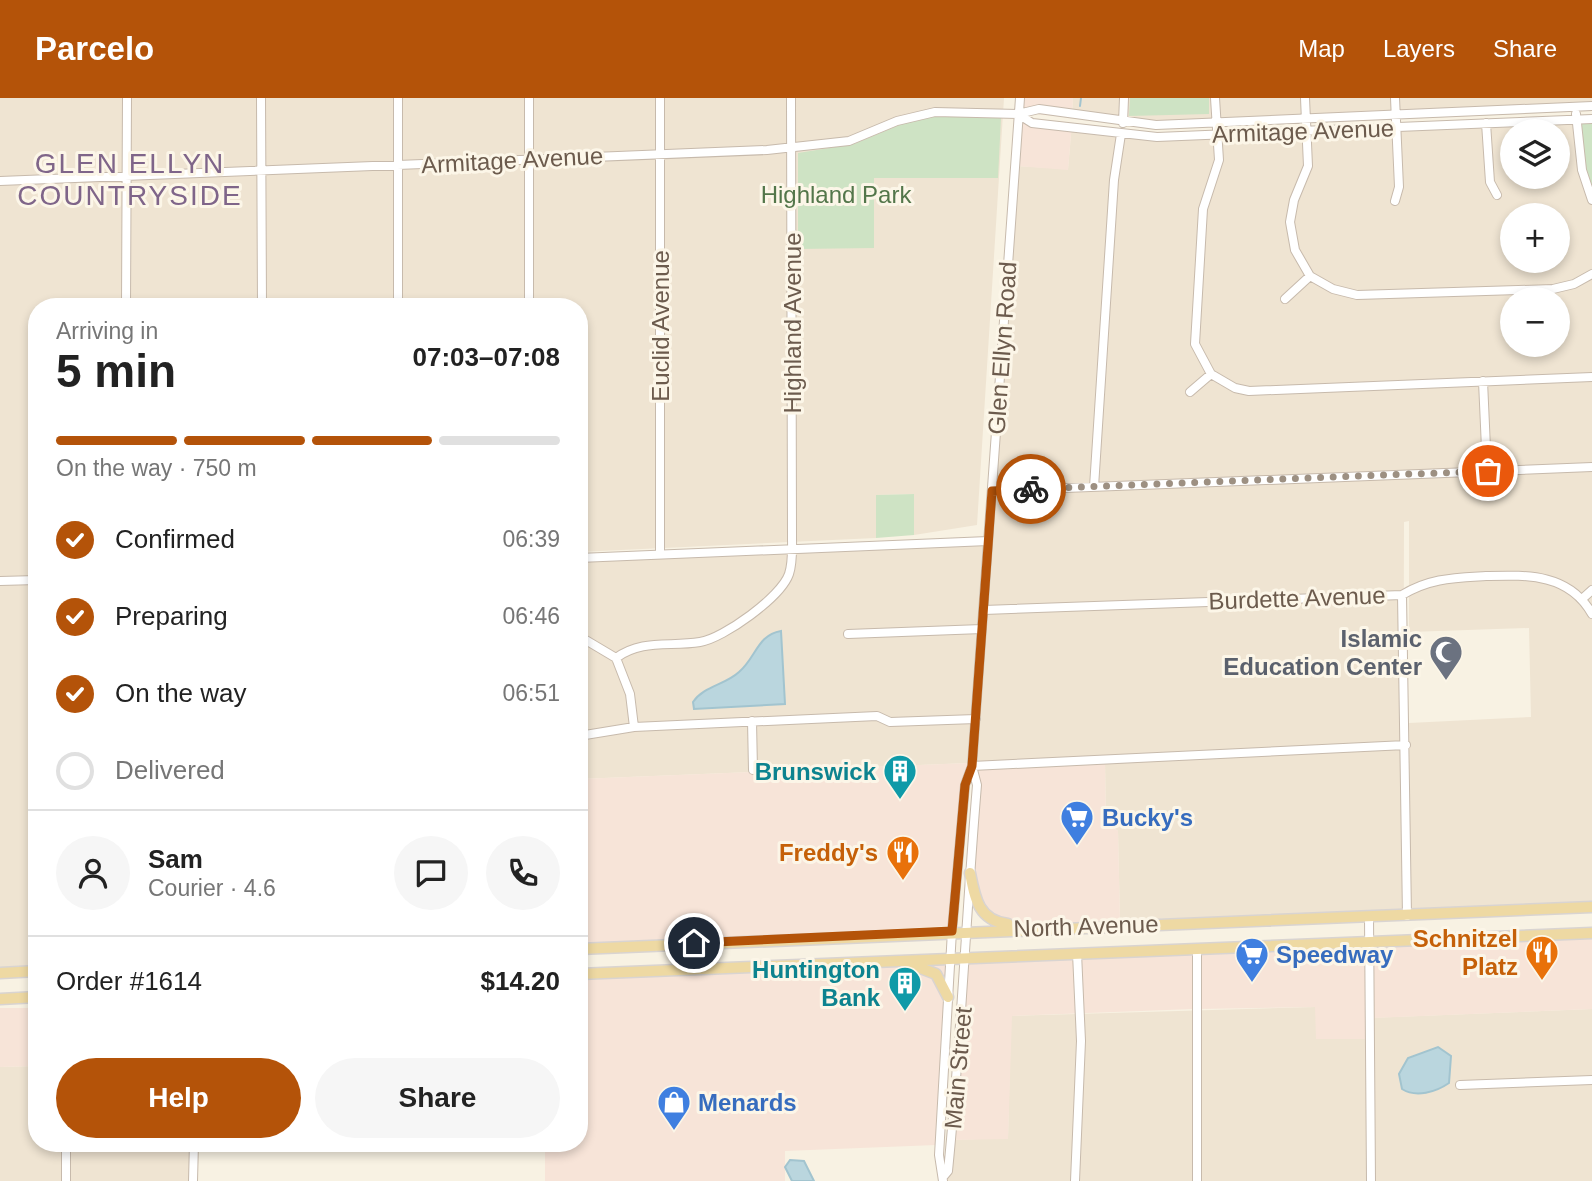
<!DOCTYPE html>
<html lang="en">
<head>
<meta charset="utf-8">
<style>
  :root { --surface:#fff; --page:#f6f6f6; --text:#222; --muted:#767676; --line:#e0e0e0; --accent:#b45309 }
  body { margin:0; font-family:Arial,sans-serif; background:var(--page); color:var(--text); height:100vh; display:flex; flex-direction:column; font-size:26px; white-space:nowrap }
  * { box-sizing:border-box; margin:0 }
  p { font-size:23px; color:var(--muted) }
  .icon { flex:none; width:38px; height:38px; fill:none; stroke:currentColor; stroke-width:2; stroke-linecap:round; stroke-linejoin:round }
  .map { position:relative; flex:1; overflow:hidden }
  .side { position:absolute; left:28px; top:200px; width:560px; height:854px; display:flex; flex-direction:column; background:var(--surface); border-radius:28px; box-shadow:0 4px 10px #0003 }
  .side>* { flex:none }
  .buttons { position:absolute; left:1500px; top:21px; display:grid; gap:14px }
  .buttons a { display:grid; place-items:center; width:70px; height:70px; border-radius:50%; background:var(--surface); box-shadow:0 4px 10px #0003; font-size:35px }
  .pin { position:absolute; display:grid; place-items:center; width:60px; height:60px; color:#fff; margin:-30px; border:4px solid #fff; border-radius:50%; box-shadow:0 2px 7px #0007 }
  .courier { position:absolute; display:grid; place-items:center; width:70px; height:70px; margin:-35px; border:5px solid #b45309; border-radius:50%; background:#fff; color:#222; box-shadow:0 2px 9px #0007 }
  .headline em { font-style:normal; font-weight:800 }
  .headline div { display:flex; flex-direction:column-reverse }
  .headline { display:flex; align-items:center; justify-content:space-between; height:119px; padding:0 28px }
  h1 { font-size:46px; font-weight:800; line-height:52px }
  .bar { display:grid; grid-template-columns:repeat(4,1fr); gap:10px 7px; align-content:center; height:84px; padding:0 28px }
  .bar i { height:9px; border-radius:5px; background:var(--line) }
  .bar .active { background:var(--accent) }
  .bar p { grid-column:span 4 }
  .line { display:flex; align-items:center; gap:18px; padding:0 28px; border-top:2px solid var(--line) }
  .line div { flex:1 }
  .round { display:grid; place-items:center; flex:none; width:74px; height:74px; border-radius:37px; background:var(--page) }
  ol { padding:0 28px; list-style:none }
  li { display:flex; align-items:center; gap:21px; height:77px }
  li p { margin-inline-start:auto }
  li .icon { padding:7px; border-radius:50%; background:var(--accent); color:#fff; stroke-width:4 }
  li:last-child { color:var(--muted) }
  li i { width:38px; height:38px; border:4px solid var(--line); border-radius:50% }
  .cta { display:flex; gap:14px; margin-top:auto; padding:14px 28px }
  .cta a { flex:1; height:80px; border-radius:42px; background:var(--accent); color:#fff; font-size:28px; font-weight:800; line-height:80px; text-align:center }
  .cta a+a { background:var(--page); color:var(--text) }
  header { display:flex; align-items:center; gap:42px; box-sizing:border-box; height:98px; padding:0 35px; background:var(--accent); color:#fff }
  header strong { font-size:33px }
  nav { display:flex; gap:38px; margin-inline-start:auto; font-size:24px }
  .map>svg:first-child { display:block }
  .residential { fill:#efe4d2; fill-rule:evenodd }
  .commercial { fill:#f7e4d8 }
  .green { fill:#cee3c4 }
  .water { fill:#bad6de; stroke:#a2c4cf; stroke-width:2 }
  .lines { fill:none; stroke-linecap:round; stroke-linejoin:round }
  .stream { stroke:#a2c4cf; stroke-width:2 }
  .minor-casing { stroke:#c7baac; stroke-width:10 }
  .major-casing { stroke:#d9d4d1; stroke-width:13 }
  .minor { stroke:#fff; stroke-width:8 }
  .major { stroke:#eed9a3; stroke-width:10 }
  .done { stroke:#9d9082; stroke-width:7; stroke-dasharray:0 12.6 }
  .route { stroke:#b45309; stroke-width:9 }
  .labels { text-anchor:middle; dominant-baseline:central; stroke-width:6; stroke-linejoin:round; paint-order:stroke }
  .street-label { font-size:24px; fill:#6c5b4d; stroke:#fcf6e8 }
  .park-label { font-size:24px; fill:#53764a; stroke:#fcf6e8 }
  .worship-label { font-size:24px; font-weight:bold; fill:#5b616d; stroke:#fcf6e8; text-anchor:end }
  .culture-label { font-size:24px; font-weight:bold; fill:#0d838f; stroke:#fcf6e8; text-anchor:end }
  .shop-label { font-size:24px; font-weight:bold; fill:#366cbe; stroke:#fcf6e8; text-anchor:start }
  .food-label { font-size:24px; font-weight:bold; fill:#c56008; stroke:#fcf6e8; text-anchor:end }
  .quarter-label { font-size:28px; letter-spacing:2px; fill:#7f6589; stroke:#fcf6e8 }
</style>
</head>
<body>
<header>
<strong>Parcelo</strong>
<nav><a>Map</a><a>Layers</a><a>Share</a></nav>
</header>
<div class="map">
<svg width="1592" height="1083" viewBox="0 0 1592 1083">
  <rect width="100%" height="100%" fill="#f8f2e3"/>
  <path class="residential" d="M0 0H1004L977 427 914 437V396L876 397V440L579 454V208H37V478L0 479Z
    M1073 0H1592V13L1159 31 1072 20Z
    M1072 25 1160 38 1582 25V43L1592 96V808L1410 815 1409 625 1531 619 1529 530 1409 534V423L1404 424 1403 812 1120 824 1118 733 1106 725 1105 664 975 669 1017 68 1068 71ZM1512 33H1558V79H1512ZM1512 117H1558V163H1512ZM1512 201H1558V247H1512Z
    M985 446 968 665 579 681V462Z
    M37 485V869L0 870V487Z
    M1315 909 1368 920 1592 911V1083H947L951 1042 1008 1040 1011 918Z
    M37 968V1045H191L190 1083H0V969Z"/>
  <path class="commercial" d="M1021 0H1073L1072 20 1020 14Z
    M1022 19 1072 25 1068 72 1017 68Z
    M1105 664 1106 725 1118 733 1120 824 1021 825 997 823 986 816 973 774 975 669Z
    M968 665 948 828 579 848V681Z
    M1592 838V911L1373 920 1371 846Z
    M1367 845 1368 941H1316L1315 909 1198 911V852Z
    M1193 853V911L1012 918 1008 1041 951 1042 968 863Z
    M948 864 936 1047 785 1053V1083H545V1045H579V880Z
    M0 910H37V968L0 969Z"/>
  <path class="green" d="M1130 0H1209V16L1129 18Z
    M951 16 1001 20 998 80H874V150L798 151V55L854 46 909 23Z
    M1582 25H1592V96L1583 68Z
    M914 396V437L876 440V397Z"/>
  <path class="water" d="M781 533 785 606 694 611 693 604C704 588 725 587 739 574 756 560 757 537 781 533Z
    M1438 949 1451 958 1449 985C1436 994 1416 1000 1402 991L1399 976 1408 960Z
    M790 1062 804 1063 814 1083H792L785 1069Z"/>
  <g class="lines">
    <path class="stream" d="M1080 8 1081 0"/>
    <defs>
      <path id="minor" d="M261 0 262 208
        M529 0V208
        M660 0V456
        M1215 0 1219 62 1203 111 1195 246 1211 276 1235 290 1249 293 1592 279
        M1305 0 1308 68 1294 102 1290 124 1295 152 1310 178 1333 191 1357 197 1553 191 1574 186 1592 176
        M1018 16 1032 25 1157 39 1592 21
        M1576 16 1582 72 1592 102
        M1123 25 1124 0
        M1486 25 1490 84 1497 97
        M0 83 767 52 849 43 897 23 935 14 1018 16 1039 11 1156 27 1592 8
        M1395 103 1399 89 1395 0
        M1285 201 1310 178
        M126 208 127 0
        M398 208V0
        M1483 283 1487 373
        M1190 294 1211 276
        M1094 389 1114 82 1121 36
        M992 393 1592 369
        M579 460 988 443
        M0 483 37 482
        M1402 497 1407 818
        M1582 501 1592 492
        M984 512 1402 497C1430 480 1454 480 1486 478 1527 477 1569 475 1592 516
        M848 536 982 531
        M579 538 616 560 630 596 634 629
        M616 560C642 541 669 549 700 544 724 540 781 499 789 476 793 464 792 450 792 438L791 0
        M752 623 753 672
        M579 638 634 629 877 618 890 624 976 621
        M972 668 1406 647
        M1369 819 1371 1083
        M1197 851V1083
        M1460 987 1592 982
        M943 1079 948 1073C961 944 966 816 977 687L972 668
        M66 1083V1045
        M193 1083 194 1045
        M943 1083 939 1057 952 833 965 687 972 668 1020 0
        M1075 1083 1081 943 1077 855"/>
      <path id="major" d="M970 775C975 801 979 823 1008 826
        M579 851 1592 809
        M910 866 936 876 948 899
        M0 875 37 873
        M579 876 1592 835
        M0 901 37 899"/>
    </defs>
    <use href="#minor" class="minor-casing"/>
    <use href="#major" class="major-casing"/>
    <use href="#minor" class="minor"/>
    <use href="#major" class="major"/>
  </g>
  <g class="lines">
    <path class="done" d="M1031 391 1488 373"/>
    <path class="route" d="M694 845 952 833 965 687 972 668 992 393 1031 391"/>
  </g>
  <defs>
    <symbol id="mosque-pin" viewBox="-11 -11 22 30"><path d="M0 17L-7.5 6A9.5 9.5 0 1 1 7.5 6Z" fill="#6b7280" stroke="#fcf6e8"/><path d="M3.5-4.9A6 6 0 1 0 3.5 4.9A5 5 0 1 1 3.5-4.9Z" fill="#fff"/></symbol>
    <symbol id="building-pin" viewBox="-11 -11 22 30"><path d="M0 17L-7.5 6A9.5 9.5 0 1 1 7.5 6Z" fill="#0f9aa8" stroke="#fcf6e8"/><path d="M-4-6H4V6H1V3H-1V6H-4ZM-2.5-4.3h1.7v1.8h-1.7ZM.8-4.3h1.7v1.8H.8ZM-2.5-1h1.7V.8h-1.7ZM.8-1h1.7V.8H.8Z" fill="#fff"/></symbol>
    <symbol id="supermarket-pin" viewBox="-11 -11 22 30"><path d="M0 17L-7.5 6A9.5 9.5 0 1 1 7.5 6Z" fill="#3f7fe0" stroke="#fcf6e8"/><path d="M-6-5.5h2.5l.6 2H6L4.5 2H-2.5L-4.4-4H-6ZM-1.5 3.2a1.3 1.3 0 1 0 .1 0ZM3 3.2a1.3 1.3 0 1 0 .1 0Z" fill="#fff"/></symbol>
    <symbol id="restaurant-pin" viewBox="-11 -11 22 30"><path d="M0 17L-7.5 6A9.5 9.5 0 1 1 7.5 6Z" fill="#e8710a" stroke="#fcf6e8"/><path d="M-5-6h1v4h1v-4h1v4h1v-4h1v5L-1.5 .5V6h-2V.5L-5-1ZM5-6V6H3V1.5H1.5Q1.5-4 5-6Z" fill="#fff"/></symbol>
    <symbol id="shop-pin" viewBox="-11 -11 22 30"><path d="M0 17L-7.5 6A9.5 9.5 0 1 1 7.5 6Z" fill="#3f7fe0" stroke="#fcf6e8"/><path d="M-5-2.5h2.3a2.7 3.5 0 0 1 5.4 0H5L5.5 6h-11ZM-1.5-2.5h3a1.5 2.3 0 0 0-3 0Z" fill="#fff"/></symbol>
  </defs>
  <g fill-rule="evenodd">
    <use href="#mosque-pin" x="1427" y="535" width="38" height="52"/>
    <use href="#building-pin" x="881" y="654" width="38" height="52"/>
    <use href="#supermarket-pin" x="1058" y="700" width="38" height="52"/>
    <use href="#restaurant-pin" x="884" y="735" width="38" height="52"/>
    <use href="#restaurant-pin" x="1523" y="835" width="38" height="52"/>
    <use href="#supermarket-pin" x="1233" y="837" width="38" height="52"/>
    <use href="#building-pin" x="886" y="866" width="38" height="52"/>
    <use href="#shop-pin" x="655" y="985" width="38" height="52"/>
  </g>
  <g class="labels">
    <g class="street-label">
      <text transform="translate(1303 33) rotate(-2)">Armitage Avenue</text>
      <text transform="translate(512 62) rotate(-3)">Armitage Avenue</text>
      <text transform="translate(792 225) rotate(-90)">Highland Avenue</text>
      <text transform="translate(660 228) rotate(-90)">Euclid Avenue</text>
      <text transform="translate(1002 250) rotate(-86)">Glen Ellyn Road</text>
      <text transform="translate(1297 500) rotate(-2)">Burdette Avenue</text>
      <text transform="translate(1086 828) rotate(-2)">North Avenue</text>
      <text transform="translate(958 970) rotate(-85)">Main Street</text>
    </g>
    <g class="park-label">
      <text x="836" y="96">Highland Park</text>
    </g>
    <g class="worship-label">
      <text x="1422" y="540">Islamic<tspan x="1422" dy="28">Education Center</tspan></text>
    </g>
    <g class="culture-label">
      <text x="876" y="673">Brunswick</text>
      <text x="880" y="871">Huntington<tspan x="880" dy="28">Bank</tspan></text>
    </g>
    <g class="shop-label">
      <text x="1102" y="719">Bucky's</text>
      <text x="1276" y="856">Speedway</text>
      <text x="698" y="1004">Menards</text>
    </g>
    <g class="food-label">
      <text x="878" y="754">Freddy's</text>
      <text x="1518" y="840">Schnitzel<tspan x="1518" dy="28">Platz</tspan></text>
    </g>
    <g class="quarter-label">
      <text x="130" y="65">GLEN ELLYN<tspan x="130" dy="32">COUNTRYSIDE</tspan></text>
    </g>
  </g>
</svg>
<div class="buttons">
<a><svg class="icon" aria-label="layers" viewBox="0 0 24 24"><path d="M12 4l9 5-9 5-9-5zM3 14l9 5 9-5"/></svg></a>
<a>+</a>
<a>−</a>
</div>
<div class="pin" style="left:1488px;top:373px;background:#ea580c"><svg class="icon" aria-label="bag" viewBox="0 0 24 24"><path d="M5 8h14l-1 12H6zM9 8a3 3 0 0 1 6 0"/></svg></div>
<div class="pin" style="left:694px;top:845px;background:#1f2937"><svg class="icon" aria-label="home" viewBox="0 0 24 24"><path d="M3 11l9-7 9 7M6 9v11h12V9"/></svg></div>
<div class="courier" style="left:1031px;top:391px"><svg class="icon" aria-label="bike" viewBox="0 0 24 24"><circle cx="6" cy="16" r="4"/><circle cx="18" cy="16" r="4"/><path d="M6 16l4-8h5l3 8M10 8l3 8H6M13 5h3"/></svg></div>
<section class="side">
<div class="headline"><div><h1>5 min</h1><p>Arriving in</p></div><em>07:03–07:08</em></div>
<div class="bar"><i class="active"></i><i class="active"></i><i class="active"></i><i></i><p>On the way · 750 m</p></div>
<ol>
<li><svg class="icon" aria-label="check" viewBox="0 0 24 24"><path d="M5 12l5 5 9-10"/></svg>Confirmed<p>06:39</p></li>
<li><svg class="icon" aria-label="check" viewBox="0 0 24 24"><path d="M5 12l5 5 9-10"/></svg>Preparing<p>06:46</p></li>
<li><svg class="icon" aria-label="check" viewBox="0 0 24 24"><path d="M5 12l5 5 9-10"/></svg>On the way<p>06:51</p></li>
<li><i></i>Delivered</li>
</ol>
<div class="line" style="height:126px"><a class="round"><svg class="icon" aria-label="person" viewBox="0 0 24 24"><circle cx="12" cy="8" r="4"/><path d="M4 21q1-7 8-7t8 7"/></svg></a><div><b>Sam</b><p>Courier · 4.6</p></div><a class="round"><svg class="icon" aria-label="chat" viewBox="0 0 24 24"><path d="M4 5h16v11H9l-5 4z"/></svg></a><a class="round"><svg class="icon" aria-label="phone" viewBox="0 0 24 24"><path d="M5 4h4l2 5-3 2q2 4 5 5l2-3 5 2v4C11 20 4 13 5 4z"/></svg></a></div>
<div class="line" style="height:91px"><div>Order #1614</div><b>$14.20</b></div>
<div class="cta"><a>Help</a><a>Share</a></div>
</section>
</div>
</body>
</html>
